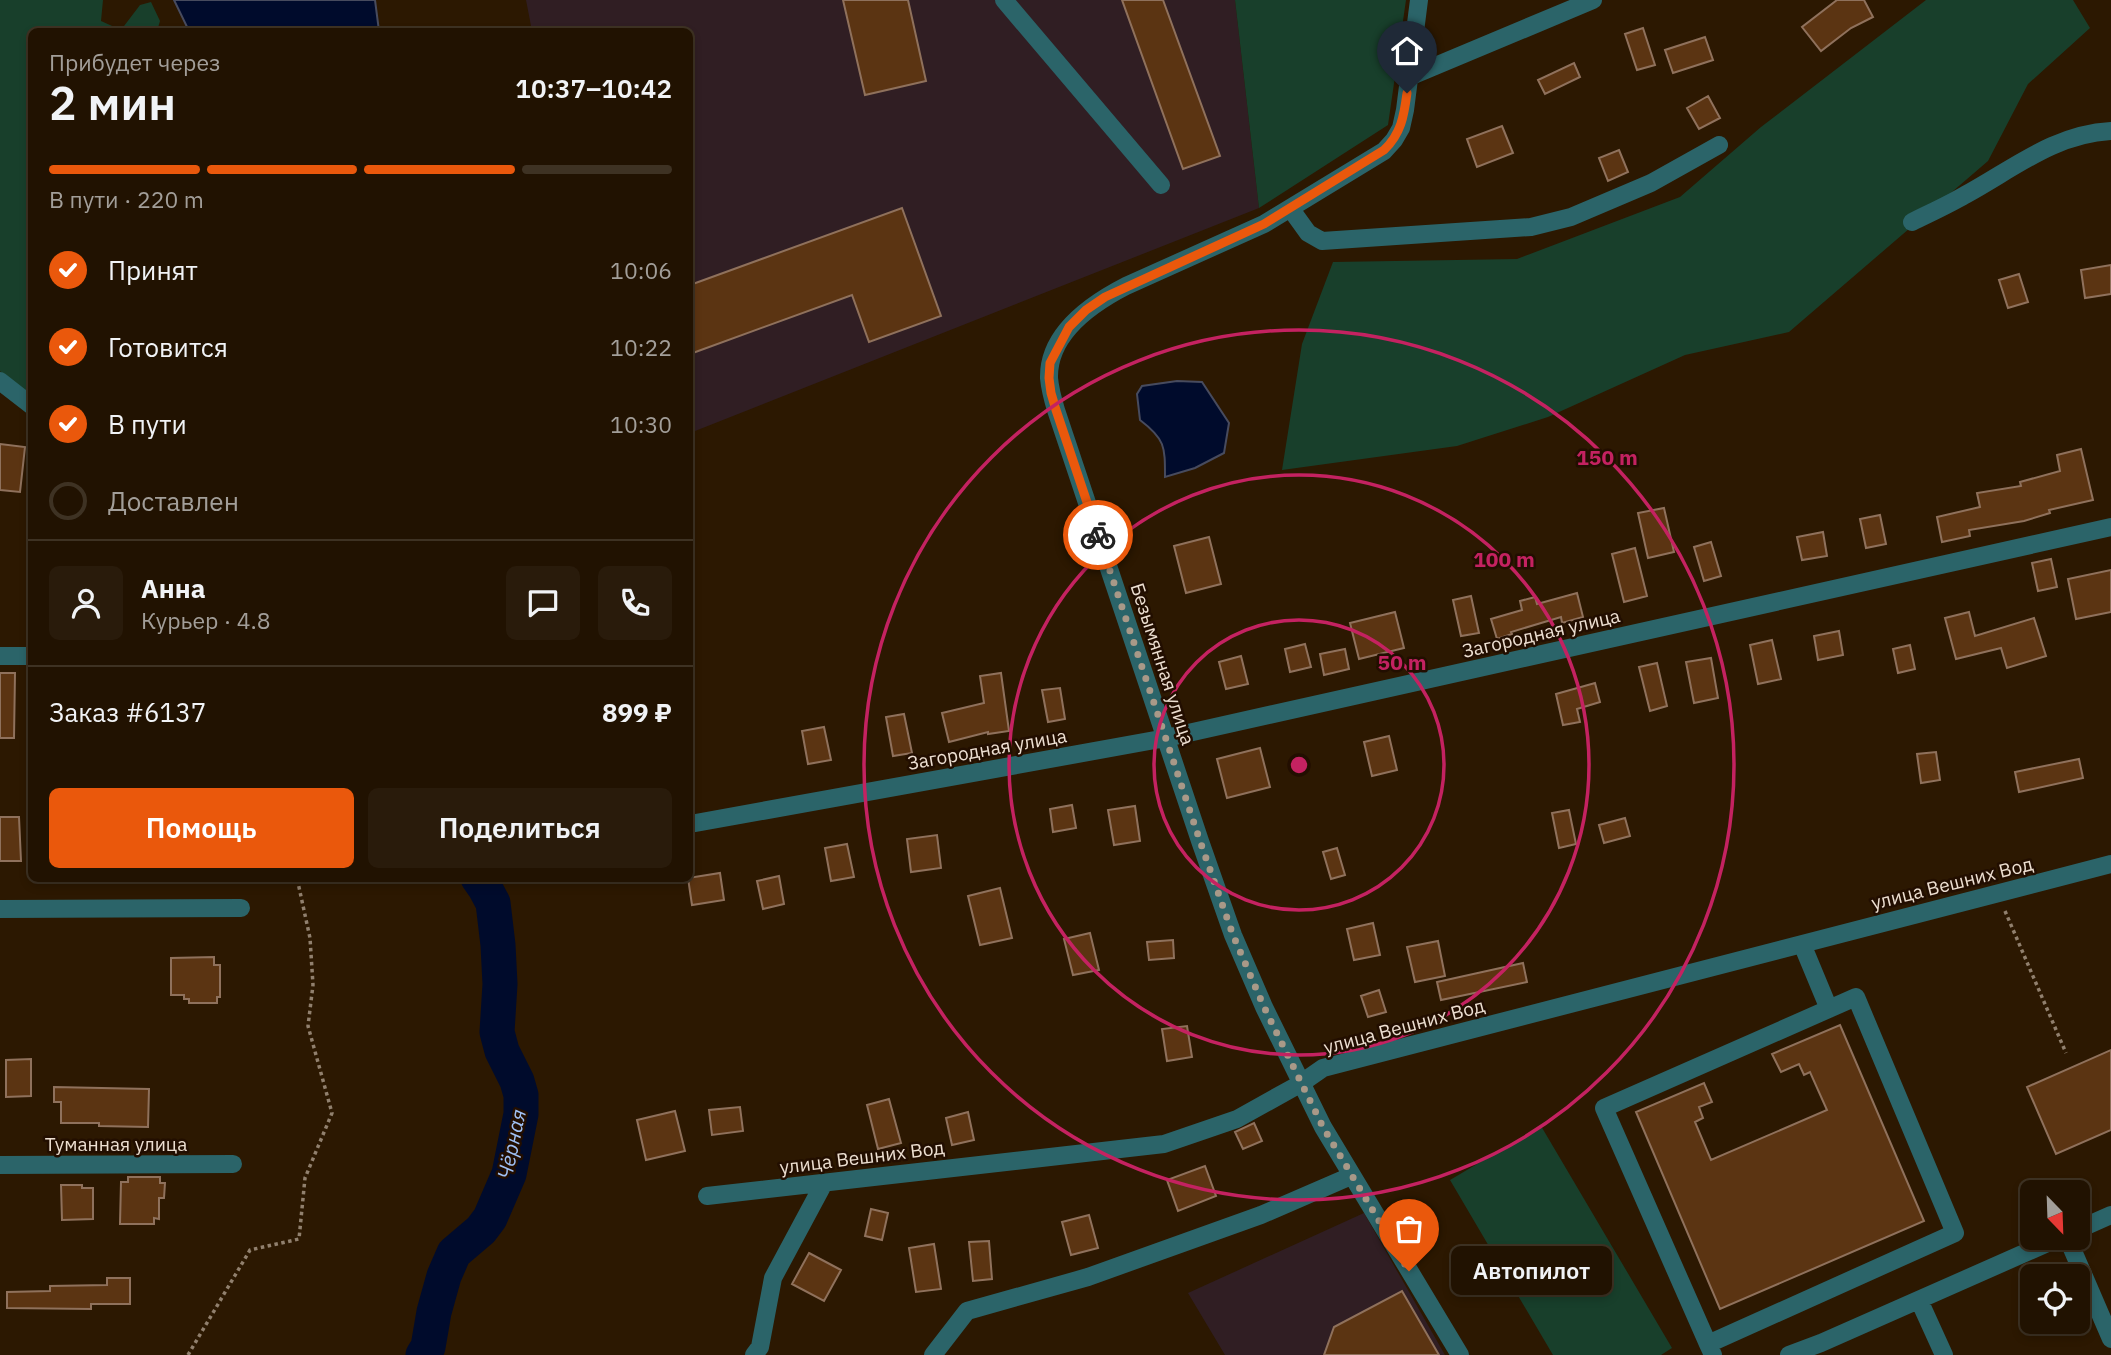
<!DOCTYPE html>
<html lang="ru">
<head>
<meta charset="utf-8">
<style>
  :root { --surface:#211201; --page:#291b0b; --text:#f1f3f6; --muted:#a29e99; --line:#3e3223; --accent:#ea580c }
  body { margin:0; font-family:"IBM Plex Sans",sans-serif; background:var(--page); color:var(--text); height:100vh; display:flex; flex-direction:column; font-size:26px; white-space:nowrap }
  * { box-sizing:border-box; margin:0 }
  p { font-size:23px; color:var(--muted) }
  .icon { flex:none; width:38px; height:38px; fill:none; stroke:currentColor; stroke-width:2; stroke-linecap:round; stroke-linejoin:round }
  .map { position:relative; flex:1; overflow:hidden }
  .panel { position:absolute; left:28px; top:28px; width:665px; height:854px; display:flex; flex-direction:column; background:var(--surface); border-radius:10px; box-shadow:0 4px 10px #0003,0 0 0 2px var(--line) }
  .panel>* { flex:none }
  .needle { width:46px; rotate:157deg }
  .tools { position:absolute; left:2020px; top:1180px; display:grid; gap:14px }
  .tools a { display:grid; place-items:center; width:70px; height:70px; border-radius:10px; background:var(--surface); box-shadow:0 4px 10px #0003,0 0 0 2px var(--line); font-size:35px }
  .pin { position:absolute; display:grid; place-items:center; width:60px; height:60px; color:#fff; margin:-72px -30px; border-radius:50% 50% 50% 0; rotate:-45deg; box-shadow:0 0 7px #0007 }
  .pin .icon { rotate:45deg }
  .courier { position:absolute; display:grid; place-items:center; width:70px; height:70px; margin:-35px; border:5px solid #ea580c; border-radius:50%; background:#fff; color:#222; box-shadow:0 2px 9px #0007 }
  .bubble { position:absolute; height:49px; border-radius:10px; background:var(--surface); box-shadow:0 4px 10px #0003,0 0 0 2px var(--line); font-size:23px; font-weight:600; line-height:49px; text-align:center }
  .overview em { font-style:normal; font-weight:600 }
  .overview div { display:flex; flex-direction:column-reverse }
  .overview { display:flex; align-items:center; justify-content:space-between; height:119px; padding:0 21px }
  h1 { font-size:46px; font-weight:600; line-height:52px }
  .bar { display:grid; grid-template-columns:repeat(4,1fr); gap:10px 7px; align-content:center; height:84px; padding:0 21px }
  .bar i { height:9px; border-radius:5px; background:var(--line) }
  .bar .on { background:var(--accent) }
  .bar p { grid-column:span 4 }
  .line { display:flex; align-items:center; gap:18px; padding:0 21px; border-top:2px solid var(--line) }
  .line div { flex:1 }
  .round { display:grid; place-items:center; flex:none; width:74px; height:74px; border-radius:10px; background:var(--page) }
  ol { padding:0 21px; list-style:none }
  li { display:flex; align-items:center; gap:21px; height:77px }
  li p { margin-inline-start:auto }
  li .icon { padding:7px; border-radius:50%; background:var(--accent); color:#fff; stroke-width:4 }
  li:last-child { color:var(--muted) }
  li i { width:38px; height:38px; border:4px solid var(--line); border-radius:50% }
  .cta { display:flex; gap:14px; margin-top:auto; padding:14px 21px }
  .cta a { flex:1; height:80px; border-radius:10px; background:var(--accent); color:#fff; font-size:28px; font-weight:600; line-height:80px; text-align:center }
  .cta a+a { background:var(--page); color:var(--text) }
  .map>svg:first-child { display:block }
  .industrial { fill:#301e23 }
  .green { fill:#183f2b }
  .water { fill:#000b2c; stroke:#474b5e; stroke-width:2 }
  .lines { fill:none; stroke-linecap:round; stroke-linejoin:round }
  .river { stroke:#000b2c; stroke-width:35 }
  .building { fill:#5b3412; stroke:#8f715c; stroke-width:2 }
  .path { stroke:#91806e; stroke-width:3.5; stroke-dasharray:3.5 3.5; stroke-linecap:butt }
  .minor { stroke:#2b6469; stroke-width:18 }
  .done { stroke:#a99988; stroke-width:7; stroke-dasharray:0 12.6 }
  .route { stroke:#ea580c; stroke-width:9 }
  .ring { fill:none; stroke:#c42261; stroke-width:3.5 }
  .labels { text-anchor:middle; dominant-baseline:central; stroke-width:5; stroke-linejoin:round; paint-order:stroke }
  .street-label { font-size:19px; fill:#eddfd1; stroke:#220e00 }
  .water-label { font-size:21px; font-style:italic; fill:#a0c1f5; stroke:#220e00 }
  .centre { fill:#c42261; stroke:#220e00; stroke-width:3.5 }
  .ring-label { font-size:21px; text-anchor:middle; font-weight:bold; fill:#c42261; stroke:#220e00; stroke-width:5; stroke-linejoin:round; paint-order:stroke }
</style>
</head>
<body>
<div class="map">
<svg width="2111" height="1355" viewBox="0 0 2111 1355">
  <rect width="100%" height="100%" fill="#2c1801"/>
  <path class="industrial" d="M526 0H1235L1259 208 690 433V32L532 31Z
    M1364 1213 1445 1355H1225L1188 1293Z"/>
  <path class="green" d="M0 0H103L101 21 121 30 140 5 151 2 160 21 157 31 32 32 31 402 19 394 0 371Z
    M1235 0H1406L1388 125 1259 208Z
    M1926 0H2073L2090 28 2028 84 1988 161 1789 332 1685 355 1548 417 1457 446 1282 470 1302 344 1333 262 1517 259 1680 197 1761 127Z
    M1541 1126 1672 1348 1661 1355H1553L1450 1180Z"/>
  <path class="water" d="M174 0H375L379 31H189Z
    M1177 381 1202 382 1229 423 1224 453 1195 468 1165 477C1165 446 1165 439 1140 420L1137 394 1142 386Z"/>
  <g class="lines">
    <path class="river" d="M423 1355 428 1347 434 1312 444 1276 454 1253 481 1230 490 1218 509 1174 521 1114V1095L517 1081 502 1051 497 1032 500 984 498 945 493 903 485 888 478 878"/>
  </g>
  <path class="building" d="M843 0H908L926 81 865 95Z
    M1122 0H1163L1220 156 1183 169Z
    M1837 0H1864L1873 17 1851 28 1821 51 1802 27Z
    M1643 28 1655 65 1637 70 1625 34Z
    M1705 37 1713 60 1673 73 1665 50Z
    M1574 63 1580 77 1545 94 1538 80Z
    M1708 96 1720 118 1699 129 1687 108Z
    M1502 126 1513 153 1477 167 1467 139Z
    M1619 150 1628 172 1608 181 1599 158Z
    M902 208 941 316 869 342 852 295 690 354V285Z
    M2111 265V294L2085 298 2081 270Z
    M2019 274 2028 302 2008 308 1999 280Z
    M0 444 25 447 20 492 0 490Z
    M2081 449 2093 500 2049 510 2050 513 2024 521 1969 530 1970 536 1942 542 1937 517 1980 507 1977 493 2021 486 2020 482 2060 471 2057 455Z
    M1664 508 1674 552 1648 558 1638 513Z
    M1880 515 1886 544 1866 548 1860 519Z
    M1823 532 1827 556 1802 560 1797 537Z
    M1209 537 1221 584 1186 593 1174 546Z
    M1711 542 1721 576 1704 581 1694 547Z
    M1635 548 1647 596 1624 602 1612 554Z
    M2051 559 2057 587 2038 591 2032 563Z
    M2111 570V612L2076 619 2068 579Z
    M1577 593 1583 617 1562 623 1561 617 1511 632 1512 634 1497 639 1491 619 1522 610 1520 601 1535 597 1537 604Z
    M1471 596 1479 633 1461 636 1453 600Z
    M1395 612 1404 648 1359 659 1350 623Z
    M1969 612 1975 636 2034 618 2046 656 2007 668 2001 648 1956 659 1945 618Z
    M1839 631 1843 655 1818 660 1814 636Z
    M1772 640 1781 679 1758 684 1750 645Z
    M1305 644 1311 667 1290 672 1285 649Z
    M1910 645 1915 669 1898 673 1893 649Z
    M1345 649 1349 669 1324 675 1320 654Z
    M1241 656 1248 684 1226 689 1219 662Z
    M1711 658 1718 698 1694 703 1686 662Z
    M1657 663 1667 706 1650 711 1639 667Z
    M0 673H15L14 738H0Z
    M1001 673 1009 731 988 734V732L949 742 942 713 984 703 980 676Z
    M1595 683 1600 702 1577 709 1580 722 1563 725 1556 694Z
    M1060 688 1065 719 1048 722 1042 690Z
    M904 714 912 753 893 756 886 717Z
    M824 727 831 760 808 764 802 731Z
    M1389 736 1397 770 1372 776 1364 742Z
    M1260 748 1270 787 1227 798 1217 759Z
    M1936 752 1940 780 1921 783 1917 754Z
    M2079 759 2083 778 2019 792 2015 772Z
    M1072 805 1076 828 1053 832 1050 809Z
    M1135 806 1140 841 1114 845 1108 810Z
    M1569 810 1576 844 1559 848 1552 813Z
    M0 817H19L21 861H0Z
    M1625 818 1630 836 1604 843 1599 825Z
    M937 835 941 868 911 872 907 839Z
    M847 844 854 877 831 881 825 848Z
    M1337 848 1345 875 1331 879 1323 852Z
    M720 873 724 900 692 905 688 878Z
    M779 876 784 904 763 909 757 881Z
    M1000 888 1012 938 980 945 968 896Z
    M1373 923 1380 955 1354 960 1347 929Z
    M1090 933 1099 970 1073 975 1064 939Z
    M1173 940 1174 958 1149 960 1147 942Z
    M1438 941 1445 976 1415 982 1407 947Z
    M214 957V965H220V997H217V1003H189V999H184V995H171V958Z
    M1523 963 1527 982 1441 1000 1437 982Z
    M1379 990 1386 1012 1368 1017 1361 996Z
    M1840 1025 1924 1221 1720 1309 1636 1112 1704 1083 1712 1102 1699 1107 1703 1118 1695 1122 1711 1160 1827 1110 1810 1072 1804 1075 1799 1064 1781 1072 1772 1054Z
    M1187 1026 1192 1057 1167 1061 1162 1029Z
    M2111 1050V1130L2056 1154 2027 1087Z
    M31 1059V1096L6 1097V1060Z
    M54 1087 149 1089 148 1127 99 1126V1123H61V1102H54Z
    M889 1099 901 1143 878 1149 867 1105Z
    M740 1107 743 1131 712 1135 709 1110Z
    M675 1111 685 1151 646 1160 637 1120Z
    M968 1112 974 1140 952 1145 946 1118Z
    M1254 1123 1262 1141 1243 1149 1235 1132Z
    M1205 1166 1216 1196 1178 1211 1167 1180Z
    M128 1177H160V1183H165L164 1198H159V1219L154 1218V1224H120L121 1182H128Z
    M61 1185H82V1188H93V1219L62 1220Z
    M871 1209 888 1213 882 1240 865 1236Z
    M1089 1215 1098 1248 1071 1255 1062 1222Z
    M989 1241 992 1279 973 1281 969 1242Z
    M934 1244 941 1289 916 1292 909 1248Z
    M809 1253 841 1270 824 1301 792 1284Z
    M107 1278H130V1304H91V1309L7 1308V1292L50 1291V1286L107 1285Z
    M1402 1291 1439 1355H1324L1334 1327Z"/>
  <g class="lines">
    <path class="path" d="M2005 911 2066 1053
      M188 1355 250 1250 299 1239 305 1178 332 1113 308 1026 313 985 310 938 297 878"/>
    <path class="minor" d="M1004 0 1161 185
      M1419 0 1405 110 1401 128 1394 140 1384 151 1264 224 1126 286C1091 304 1048 333 1049 378 1050 389 1053 400 1056 410L1200 841 1233 935 1264 1007 1323 1127 1460 1355
      M1409 77 1593 0
      M1290 208 1308 233 1322 241 1531 227 1571 217 1651 183 1719 145
      M1912 222C1930 213 1948 205 1965 195 2013 169 2054 134 2111 131
      M0 381 32 406
      M0 656H32
      M690 824 1166 738 2111 527
      M0 909 241 908
      M1802 944 1829 1009
      M0 1165 233 1164
      M707 1196 1164 1144 1237 1119 1300 1084 1323 1068 2111 864
      M2077 1230 2111 1215
      M2067 1237 2111 1339
      M1919 1300 1944 1355
      M1708 1344 1955 1233 1856 997 1604 1108 1708 1344 1713 1355
      M754 1355 760 1347 773 1278 824 1183
      M933 1355 967 1311 1088 1277 1261 1215 1351 1176
      M1789 1355 1821 1343 2061 1237"/>
  </g>
  <g class="lines">
    <path class="done" d="M1098 535 1200 841 1233 935 1264 1007 1323 1127 1409 1271"/>
    <path class="route" d="M1098 535 1056 410 1051 393 1049 378 1050 363 1069 327 1086 310 1105 297 1264 224 1384 150C1401 134 1404 116 1407 93"/>
  </g>
  <g class="ring">
    <circle cx="1299" cy="765" r="145"/>
    <circle cx="1299" cy="765" r="290"/>
    <circle cx="1299" cy="765" r="435"/>
  </g>
  <g class="labels">
    <g class="street-label">
      <text transform="translate(1541 633) rotate(-13)">Загородная улица</text>
      <text transform="translate(1163 664) rotate(72)">Безымянная улица</text>
      <text transform="translate(987 749) rotate(-10)">Загородная улица</text>
      <text transform="translate(1952 883) rotate(-14)">улица Вешних Вод</text>
      <text transform="translate(1404 1026) rotate(-15)">улица Вешних Вод</text>
      <text x="116" y="1144">Туманная улица</text>
      <text transform="translate(862 1157) rotate(-7)">улица Вешних Вод</text>
    </g>
    <g class="water-label">
      <text transform="translate(511 1144) rotate(-78)">Чёрная</text>
    </g>
  </g>
  <circle cx="1299" cy="765" r="10" class="centre"/>
  <g class="ring-label">
    <text x="1607" y="465">150 m</text>
    <text x="1504" y="567">100 m</text>
    <text x="1402" y="670">50 m</text>
  </g>
</svg>
<div class="tools">
<a><svg class="needle" viewBox="-14 -14 28 28"><path d="M0-13l5 13h-10z" fill="#e53935"/><path d="M0 13l5-13h-10z" fill="#a29e99"/></svg></a>
<a><svg class="icon" aria-label="locate" viewBox="0 0 24 24"><circle cx="12" cy="12" r="6"/><path d="M12 2v4M12 18v4M2 12h4M18 12h4"/></svg></a>
</div>
<div class="pin" style="left:1409px;top:1271px;background:#ea580c"><svg class="icon" aria-label="bag" viewBox="0 0 24 24"><path d="M5 8h14l-1 12H6zM9 8a3 3 0 0 1 6 0"/></svg></div>
<div class="pin" style="left:1407px;top:93px;background:#1f2937"><svg class="icon" aria-label="home" viewBox="0 0 24 24"><path d="M3 11l9-7 9 7M6 9v11h12V9"/></svg></div>
<div class="courier" style="left:1098px;top:535px"><svg class="icon" aria-label="bike" viewBox="0 0 24 24"><circle cx="6" cy="16" r="4"/><circle cx="18" cy="16" r="4"/><path d="M6 16l4-8h5l3 8M10 8l3 8H6M13 5h3"/></svg></div>
<div class="bubble" style="left:1451px;top:1246px;width:161px">Автопилот</div>
<section class="panel">
<div class="overview"><div><h1>2 мин</h1><p>Прибудет через</p></div><em>10:37–10:42</em></div>
<div class="bar"><i class="on"></i><i class="on"></i><i class="on"></i><i></i><p>В пути · 220 m</p></div>
<ol>
<li><svg class="icon" aria-label="check" viewBox="0 0 24 24"><path d="M5 12l5 5 9-10"/></svg>Принят<p>10:06</p></li>
<li><svg class="icon" aria-label="check" viewBox="0 0 24 24"><path d="M5 12l5 5 9-10"/></svg>Готовится<p>10:22</p></li>
<li><svg class="icon" aria-label="check" viewBox="0 0 24 24"><path d="M5 12l5 5 9-10"/></svg>В пути<p>10:30</p></li>
<li><i></i>Доставлен</li>
</ol>
<div class="line" style="height:126px"><a class="round"><svg class="icon" aria-label="person" viewBox="0 0 24 24"><circle cx="12" cy="8" r="4"/><path d="M4 21q1-7 8-7t8 7"/></svg></a><div><b>Анна</b><p>Курьер · 4.8</p></div><a class="round"><svg class="icon" aria-label="chat" viewBox="0 0 24 24"><path d="M4 5h16v11H9l-5 4z"/></svg></a><a class="round"><svg class="icon" aria-label="phone" viewBox="0 0 24 24"><path d="M5 4h4l2 5-3 2q2 4 5 5l2-3 5 2v4C11 20 4 13 5 4z"/></svg></a></div>
<div class="line" style="height:91px"><div>Заказ #6137</div><b>899 ₽</b></div>
<div class="cta"><a>Помощь</a><a>Поделиться</a></div>
</section>
</div>
</body>
</html>
